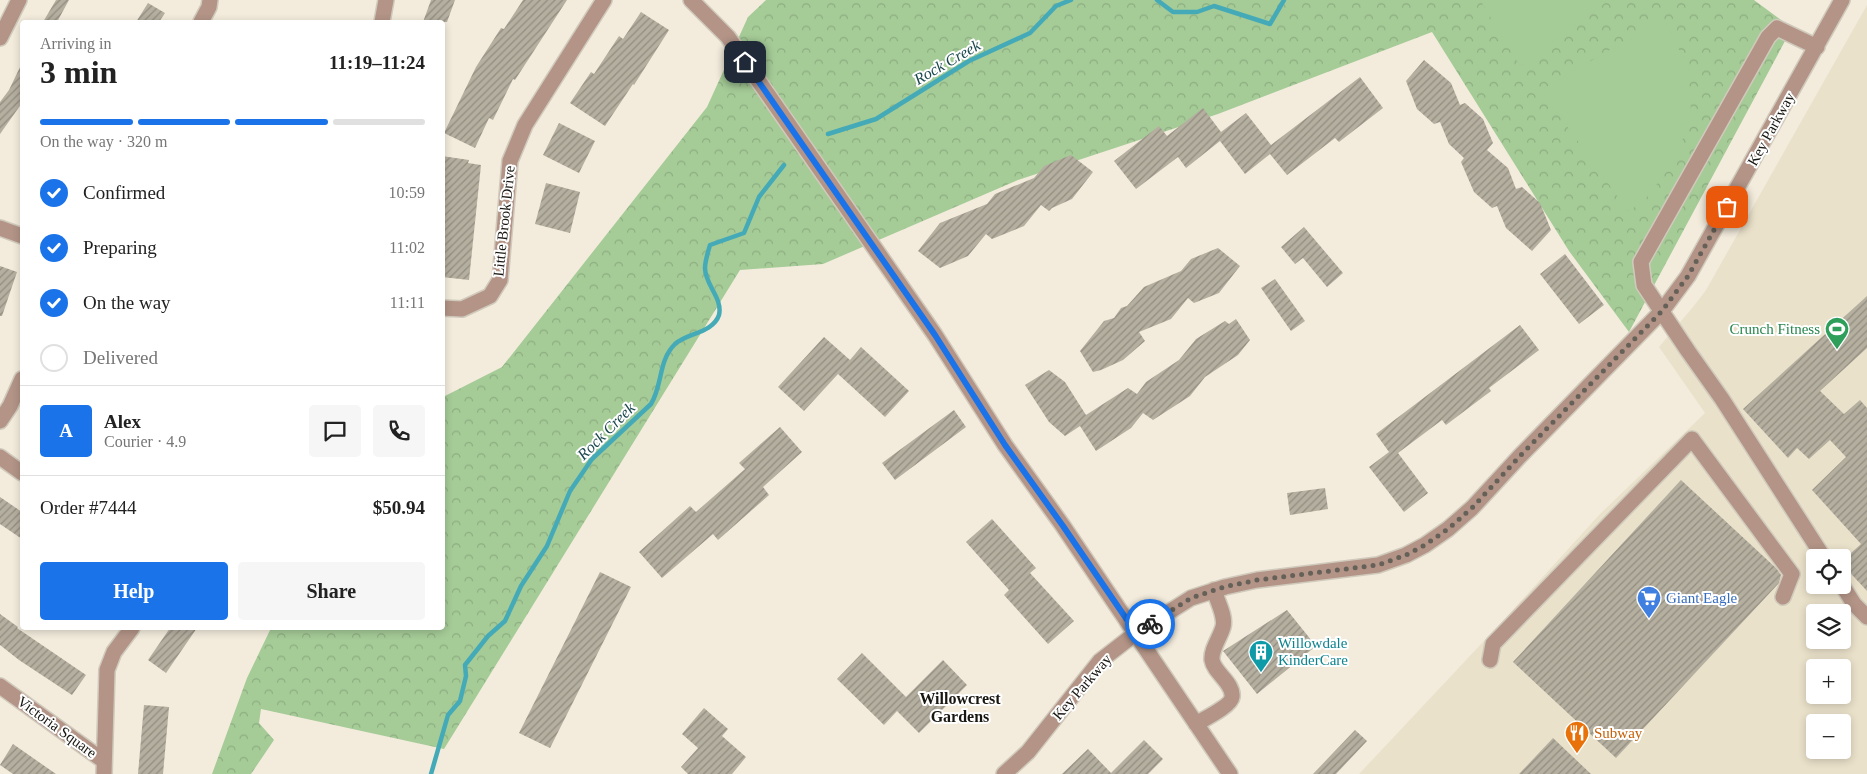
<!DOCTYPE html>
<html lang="en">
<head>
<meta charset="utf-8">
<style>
  :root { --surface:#fff; --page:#f6f6f6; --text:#222; --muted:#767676; --line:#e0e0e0; --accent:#1a73e8 }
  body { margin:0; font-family:Georgia,serif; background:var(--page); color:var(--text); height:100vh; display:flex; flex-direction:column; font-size:19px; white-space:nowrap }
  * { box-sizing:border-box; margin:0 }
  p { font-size:16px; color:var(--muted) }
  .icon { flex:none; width:28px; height:28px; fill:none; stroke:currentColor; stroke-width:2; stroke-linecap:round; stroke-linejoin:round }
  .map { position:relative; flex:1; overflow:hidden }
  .drawer { position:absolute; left:20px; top:20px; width:425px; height:610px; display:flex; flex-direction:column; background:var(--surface); border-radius:5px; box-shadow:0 2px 8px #0003 }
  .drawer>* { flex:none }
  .fabs { position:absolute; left:1806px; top:549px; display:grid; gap:10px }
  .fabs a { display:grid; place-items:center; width:45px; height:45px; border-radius:5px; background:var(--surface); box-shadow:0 2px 8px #0003; font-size:25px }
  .pin { position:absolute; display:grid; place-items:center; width:42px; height:42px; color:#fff; margin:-21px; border-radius:10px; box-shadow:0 2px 8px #0006 }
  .courier { position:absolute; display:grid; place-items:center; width:50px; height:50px; margin:-25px; border:4px solid #1a73e8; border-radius:50%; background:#fff; color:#222; box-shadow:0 1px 6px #0007 }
  .overview em { font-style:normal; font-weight:600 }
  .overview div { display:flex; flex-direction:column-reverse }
  .overview { display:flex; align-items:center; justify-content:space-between; height:85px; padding:0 20px }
  h1 { font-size:32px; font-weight:600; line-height:38px }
  .bar { display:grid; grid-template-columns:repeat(4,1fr); gap:8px 5px; align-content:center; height:60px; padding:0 20px }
  .bar i { height:6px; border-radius:4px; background:var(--line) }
  .bar .current { background:var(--accent) }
  .bar p { grid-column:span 4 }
  .line { display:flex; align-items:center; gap:12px; padding:0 20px; border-top:1px solid var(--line) }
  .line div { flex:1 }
  .round { display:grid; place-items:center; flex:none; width:52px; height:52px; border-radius:5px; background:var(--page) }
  ol { padding:0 20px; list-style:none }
  li { display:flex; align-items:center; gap:15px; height:55px }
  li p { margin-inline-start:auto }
  li .icon { padding:5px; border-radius:50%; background:var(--accent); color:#fff; stroke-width:4 }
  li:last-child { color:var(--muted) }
  li i { width:28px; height:28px; border:2px solid var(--line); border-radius:50% }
  .primary-button { display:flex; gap:10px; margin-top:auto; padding:10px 20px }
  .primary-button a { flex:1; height:58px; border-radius:5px; background:var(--accent); color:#fff; font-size:20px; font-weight:600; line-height:58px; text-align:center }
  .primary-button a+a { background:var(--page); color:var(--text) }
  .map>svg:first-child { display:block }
  .built { fill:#eae1ca; fill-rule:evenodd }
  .park { fill:url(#park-crowns) }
  .pitch { fill:#a5cb97 }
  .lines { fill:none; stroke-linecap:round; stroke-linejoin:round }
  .stream { stroke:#45aab7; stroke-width:4.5 }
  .building { fill:url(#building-hatch) }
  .minor-casing { stroke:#d0cabc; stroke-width:18 }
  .minor { stroke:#b39487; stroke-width:15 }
  .done { stroke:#656158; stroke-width:5; stroke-dasharray:0 9 }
  .route { stroke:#1a73e8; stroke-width:6 }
  .labels { text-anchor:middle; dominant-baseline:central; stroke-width:4; stroke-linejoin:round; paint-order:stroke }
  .street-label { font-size:15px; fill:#181611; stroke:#fff }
  .leisure-label { font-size:15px; fill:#27864d; stroke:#fff; text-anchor:end }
  .shop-label { font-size:15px; fill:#366cbe; stroke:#fff; text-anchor:start }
  .culture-label { font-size:15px; fill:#0d838f; stroke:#fff; text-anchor:start }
  .food-label { font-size:15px; fill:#c56008; stroke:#fff; text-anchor:start }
  .water-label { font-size:16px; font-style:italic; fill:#1b484e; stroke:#fff }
  .neighbourhood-label { font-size:16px; font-weight:bold; fill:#181611; stroke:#fff }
</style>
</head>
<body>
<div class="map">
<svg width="1867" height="774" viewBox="0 0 1867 774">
  <defs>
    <pattern id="park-crowns" width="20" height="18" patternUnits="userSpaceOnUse" patternTransform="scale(1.25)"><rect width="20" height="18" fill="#a5cb97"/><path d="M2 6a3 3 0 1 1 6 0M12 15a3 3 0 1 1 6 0" fill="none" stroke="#8dae81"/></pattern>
    <pattern id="building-hatch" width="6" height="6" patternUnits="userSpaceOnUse" patternTransform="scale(1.25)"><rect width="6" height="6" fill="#b5afa0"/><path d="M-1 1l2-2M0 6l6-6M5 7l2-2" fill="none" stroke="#928d81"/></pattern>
  </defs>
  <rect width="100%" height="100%" fill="#f3ecdd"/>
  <path class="built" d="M1867 5V774H1359L1498 626 1600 514 1705 413 1659 347 1693 307 1706 290ZM1815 558H1842V585H1815ZM1815 612H1842V640H1815ZM1815 668H1842V695H1815ZM1815 722H1842V750H1815Z"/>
  <path class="park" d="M766 0H1754L1792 28 1629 332 1569 251 1432 32 1218 114 1018 180 823 264 740 270 444 749 261 709 259 723 274 740 251 774H212L247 678 271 628H442L443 397 502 367 707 107 748 17Z"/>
  <path class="pitch" d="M1480 0H1609L1520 66Z
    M1663 19 1688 67 1691 112 1677 158 1643 202 1628 211 1541 90Z"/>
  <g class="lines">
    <path class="stream" d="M1157 0 1173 12H1197L1214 6 1270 24 1284 0
      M828 134 876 119 969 61 1030 33 1056 6 1071 0
      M431 774 448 715 460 701 466 676 465 665 488 636 505 621 521 586 547 546 570 491 592 459 651 404C663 384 658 361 675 344 687 333 713 333 719 315 723 298 705 285 705 268 705 261 708 252 710 245L744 233 759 197 784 165"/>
  </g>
  <path class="building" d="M56 0H69L57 22H43Z
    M431 0H455L447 22H423Z
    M523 0H567L515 80 513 79 493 120 489 118 475 148 444 133 476 67 501 28 504 29Z
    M148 3 165 13 159 22H136Z
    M641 12 669 30 634 85 633 84 605 126 570 103 591 72 594 74 619 36 623 39Z
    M1424 60 1451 83 1460 105 1465 103 1483 119 1493 143 1487 150 1508 168 1516 189 1522 187 1540 203 1551 230 1532 251 1506 228 1497 206 1492 208 1474 192 1461 162 1464 158 1449 144 1440 122 1434 124 1417 109 1406 81Z
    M22 63V103L0 134V102L9 90Z
    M1360 77 1383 108 1339 142 1335 138 1287 175 1270 154 1245 174 1220 141 1186 168 1178 157 1136 189 1114 161 1159 126 1167 136 1203 108 1221 132 1246 113 1271 145Z
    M559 123 595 141 579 173 543 155Z
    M1071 155 1093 172 1072 199 1052 208 1049 211 1041 205 1024 226 992 239 986 234 968 256 940 268 918 251 940 223 987 204 995 194 1034 178 1044 166Z
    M442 156 469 160 468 163 481 165 469 280 442 277Z
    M546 183 580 192 570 233 535 224Z
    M1304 227 1343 273 1327 287 1303 258 1295 264 1281 247Z
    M1218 248 1240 266 1219 293 1194 303 1188 298 1171 319 1139 332 1145 341 1123 360 1101 370 1093 372 1080 351 1104 321 1114 318 1121 308 1127 306 1144 287 1181 271 1191 259Z
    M1565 254 1604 305 1579 324 1540 274Z
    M0 266 17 272 2 316H0Z
    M1275 279 1305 321 1291 331 1261 288Z
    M1867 296V348L1820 391 1844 414 1860 400 1867 408V591L1842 564V561L1861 544 1812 490 1846 457 1830 440 1809 459 1797 448 1788 458 1743 409Z
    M1236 319 1250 340 1238 355 1205 377 1190 396 1153 420 1143 413 1131 428 1096 451 1080 426 1065 436 1049 422 1025 385 1049 370 1065 382 1086 415 1128 388 1137 394 1146 382 1179 360 1196 339 1225 321 1229 324Z
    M1520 325 1539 350 1489 388 1491 391 1446 425 1442 420 1398 453 1428 493 1404 512 1369 467 1389 452 1376 434Z
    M824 337 850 360 861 347 909 391 885 417 838 374 804 411 778 387Z
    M954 410 966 427 895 480 882 463Z
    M780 427 802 452 763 487 769 495 718 540 713 534 662 578 639 552 690 506 696 512 745 469 739 463Z
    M1681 480 1776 568 1781 575 1779 583 1616 758 1513 662Z
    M1325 488 1328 509 1290 515 1287 493Z
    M0 497 22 512V539L0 524Z
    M992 519 1036 568 1030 573 1074 621 1048 644 1004 595 1009 590 966 542Z
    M600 572 631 587 550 748 519 733Z
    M1287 610 1316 646 1257 694 1223 651Z
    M0 614 18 627 17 628 86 675 72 695 19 660 0 645Z
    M170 628H197L166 673 148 660Z
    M862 653 906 697 943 660 967 685 919 733 897 711 884 725 837 679Z
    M144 705 169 707 163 774H138Z
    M704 708 728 729 722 736 746 757 732 774H688L681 767 698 748 682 734Z
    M1355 730 1367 741 1336 774H1313Z
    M1553 738 1591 774H1519Z
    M1144 740 1163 759 1148 774H1062L1088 749 1111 773Z
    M13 744 56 774H13L0 765Z"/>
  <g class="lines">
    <defs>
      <path id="minor" d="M691 0 728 37 935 335 1005 445 1063 526 1230 774
        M201 22 209 7 210 0
        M382 22 386 0
        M0 38 19 0
        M1817 47 1777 28 1768 37 1641 262 1644 285 1688 351 1722 399 1824 558
        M0 228 22 236
        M442 308 462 309 490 296 500 280 510 161 525 125 604 0
        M0 421 10 406 22 379
        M0 457 22 473
        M1842 585 1854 604 1867 617
        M1490 660 1493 644 1692 439 1792 574 1783 597
        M0 686 104 761
        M1196 724C1204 719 1231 706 1232 697 1234 683 1214 673 1212 660 1211 649 1220 638 1223 627 1226 616 1217 601 1214 590
        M104 774 107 670 114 652 132 628
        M1004 774 1028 752 1100 661 1136 633 1191 598 1225 587 1257 580 1378 565 1406 555 1425 545 1448 529 1472 508 1520 456 1662 311 1688 276 1842 0"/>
    </defs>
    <use href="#minor" class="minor-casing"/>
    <use href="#minor" class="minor"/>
  </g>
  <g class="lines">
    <path class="done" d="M1150 624 1191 598 1224 587 1257 580 1378 565 1406 555 1425 545 1448 529 1472 508 1520 456 1662 311 1688 276 1727 207"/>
    <path class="route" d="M745 62 935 335 1005 445 1063 526 1136 633 1150 624"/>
  </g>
  <defs>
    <symbol id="stadium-pin" viewBox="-11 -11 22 30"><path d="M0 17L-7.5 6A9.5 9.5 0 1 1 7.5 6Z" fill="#2e9e5b" stroke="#fff"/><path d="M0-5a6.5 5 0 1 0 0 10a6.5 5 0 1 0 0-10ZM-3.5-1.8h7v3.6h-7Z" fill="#fff"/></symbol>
    <symbol id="supermarket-pin" viewBox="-11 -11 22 30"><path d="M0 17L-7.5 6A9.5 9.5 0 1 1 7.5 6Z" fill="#3f7fe0" stroke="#fff"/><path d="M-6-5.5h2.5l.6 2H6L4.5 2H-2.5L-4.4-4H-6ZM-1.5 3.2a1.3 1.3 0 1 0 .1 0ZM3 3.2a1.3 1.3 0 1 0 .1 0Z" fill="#fff"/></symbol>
    <symbol id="building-pin" viewBox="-11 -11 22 30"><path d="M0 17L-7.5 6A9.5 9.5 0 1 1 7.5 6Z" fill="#0f9aa8" stroke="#fff"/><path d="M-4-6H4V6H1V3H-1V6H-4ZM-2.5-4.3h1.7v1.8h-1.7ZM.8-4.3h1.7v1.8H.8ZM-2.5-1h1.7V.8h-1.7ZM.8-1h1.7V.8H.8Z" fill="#fff"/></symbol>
    <symbol id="restaurant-pin" viewBox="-11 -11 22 30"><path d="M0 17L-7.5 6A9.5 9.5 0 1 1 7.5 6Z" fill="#e8710a" stroke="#fff"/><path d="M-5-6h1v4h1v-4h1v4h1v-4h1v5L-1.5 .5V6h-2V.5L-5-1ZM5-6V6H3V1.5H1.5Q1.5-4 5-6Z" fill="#fff"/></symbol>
  </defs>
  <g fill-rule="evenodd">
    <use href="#stadium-pin" x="1823" y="315" width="28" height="38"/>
    <use href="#supermarket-pin" x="1635" y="584" width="28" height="38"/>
    <use href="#building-pin" x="1247" y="638" width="28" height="38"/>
    <use href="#restaurant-pin" x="1563" y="719" width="28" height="38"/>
  </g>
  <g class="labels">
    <g class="street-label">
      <text transform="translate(1771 129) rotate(-61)">Key Parkway</text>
      <text transform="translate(504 221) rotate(-84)">Little Brook Drive</text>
      <text transform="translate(1082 687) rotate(-49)">Key Parkway</text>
      <text transform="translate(57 727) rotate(36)">Victoria Square</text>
    </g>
    <g class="leisure-label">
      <text x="1820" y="329">Crunch Fitness</text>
    </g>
    <g class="shop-label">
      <text x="1666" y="598">Giant Eagle</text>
    </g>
    <g class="culture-label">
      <text x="1278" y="643">Willowdale<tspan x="1278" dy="17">KinderCare</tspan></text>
    </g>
    <g class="food-label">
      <text x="1594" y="733">Subway</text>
    </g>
    <g class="water-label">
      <text transform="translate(947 62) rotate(-30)">Rock Creek</text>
      <text transform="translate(606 431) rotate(-45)">Rock Creek</text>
    </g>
    <g class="neighbourhood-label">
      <text x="960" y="698">Willowcrest<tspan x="960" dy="18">Gardens</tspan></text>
    </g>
  </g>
</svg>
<div class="fabs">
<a><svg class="icon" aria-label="locate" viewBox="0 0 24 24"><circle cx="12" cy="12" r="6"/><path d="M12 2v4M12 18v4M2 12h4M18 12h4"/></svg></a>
<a><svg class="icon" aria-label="layers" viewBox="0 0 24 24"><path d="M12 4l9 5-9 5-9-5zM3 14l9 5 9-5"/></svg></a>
<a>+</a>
<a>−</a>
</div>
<div class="pin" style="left:1727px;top:207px;background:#ea580c"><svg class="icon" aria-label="bag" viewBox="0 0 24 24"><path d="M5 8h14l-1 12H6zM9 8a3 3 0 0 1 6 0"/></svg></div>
<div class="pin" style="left:745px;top:62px;background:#1f2937"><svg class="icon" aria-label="home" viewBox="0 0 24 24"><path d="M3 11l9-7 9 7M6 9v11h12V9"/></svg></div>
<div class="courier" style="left:1150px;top:624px"><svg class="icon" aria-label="bike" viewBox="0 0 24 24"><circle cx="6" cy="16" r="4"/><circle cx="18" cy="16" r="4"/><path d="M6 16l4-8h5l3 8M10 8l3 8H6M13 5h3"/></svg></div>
<section class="drawer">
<div class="overview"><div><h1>3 min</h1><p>Arriving in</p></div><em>11:19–11:24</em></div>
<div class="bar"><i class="current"></i><i class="current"></i><i class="current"></i><i></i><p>On the way · 320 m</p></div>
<ol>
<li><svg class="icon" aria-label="check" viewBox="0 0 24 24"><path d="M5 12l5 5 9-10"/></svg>Confirmed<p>10:59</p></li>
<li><svg class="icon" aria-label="check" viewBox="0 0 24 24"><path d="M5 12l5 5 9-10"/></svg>Preparing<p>11:02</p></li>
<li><svg class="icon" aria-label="check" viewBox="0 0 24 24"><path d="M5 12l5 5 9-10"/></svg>On the way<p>11:11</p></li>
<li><i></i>Delivered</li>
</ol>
<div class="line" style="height:90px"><b class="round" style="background:var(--accent);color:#fff">A</b><div><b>Alex</b><p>Courier · 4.9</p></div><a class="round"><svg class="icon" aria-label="chat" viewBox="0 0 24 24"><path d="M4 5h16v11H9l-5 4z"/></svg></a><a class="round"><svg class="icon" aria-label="phone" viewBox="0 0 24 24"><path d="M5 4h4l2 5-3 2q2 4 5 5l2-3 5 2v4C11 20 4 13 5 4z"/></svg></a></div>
<div class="line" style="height:65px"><div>Order #7444</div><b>$50.94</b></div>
<div class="primary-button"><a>Help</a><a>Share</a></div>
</section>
</div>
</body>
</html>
